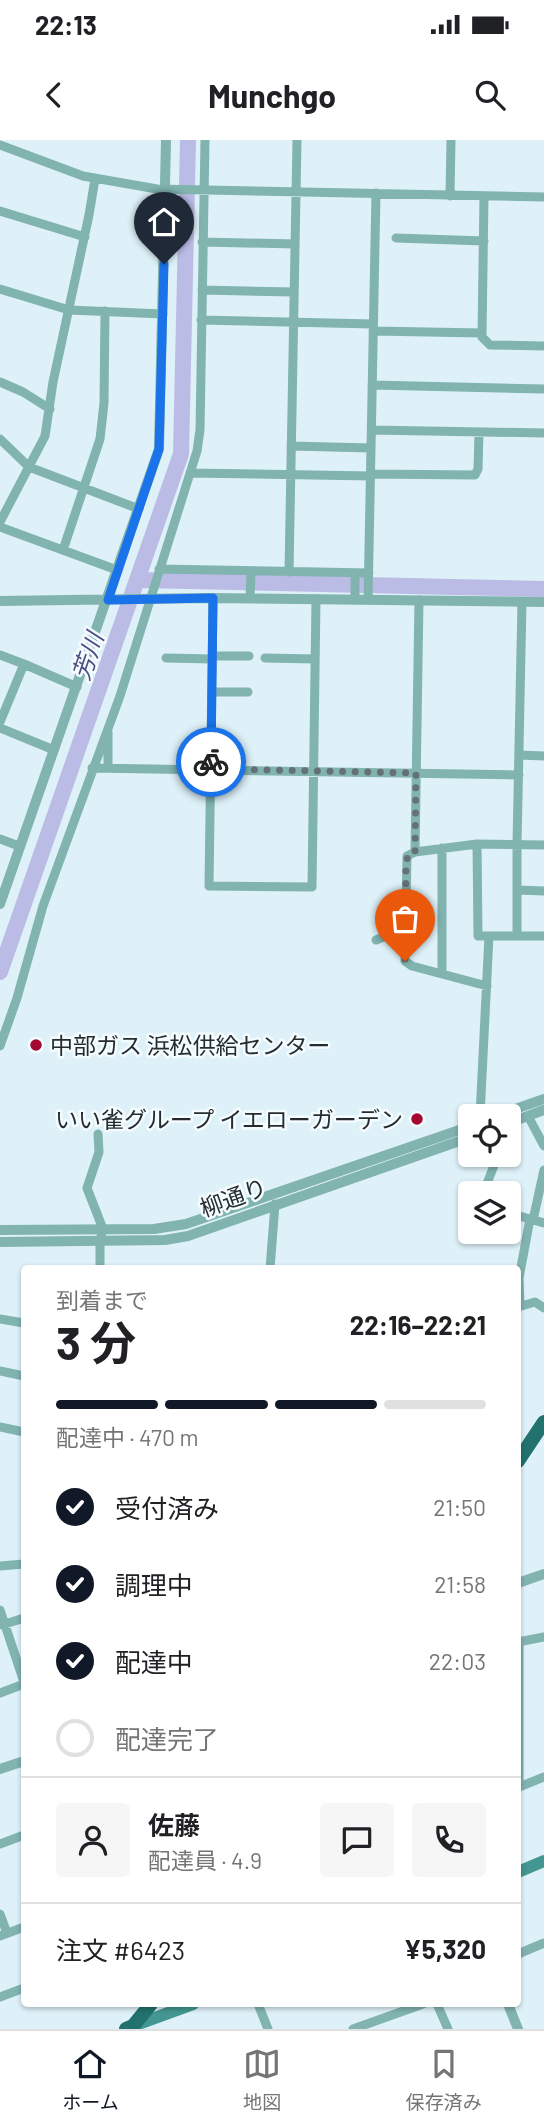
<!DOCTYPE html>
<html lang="ja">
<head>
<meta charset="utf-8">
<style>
  :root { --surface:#fff; --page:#f6f6f6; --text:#202124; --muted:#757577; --line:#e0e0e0; --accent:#111827 }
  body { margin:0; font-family:Barlow,"Noto Sans JP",sans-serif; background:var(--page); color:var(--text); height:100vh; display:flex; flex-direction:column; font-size:26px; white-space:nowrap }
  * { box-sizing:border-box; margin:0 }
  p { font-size:23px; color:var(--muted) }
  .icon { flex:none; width:38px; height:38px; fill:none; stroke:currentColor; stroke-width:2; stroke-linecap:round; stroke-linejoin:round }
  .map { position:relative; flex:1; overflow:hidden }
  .sheet { position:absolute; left:21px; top:1125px; width:500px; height:742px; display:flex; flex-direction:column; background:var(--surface); border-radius:7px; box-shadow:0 2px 5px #0004 }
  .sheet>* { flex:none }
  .controls { position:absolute; left:458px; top:964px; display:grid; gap:14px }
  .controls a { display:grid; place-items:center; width:63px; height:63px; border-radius:7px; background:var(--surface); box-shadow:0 2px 5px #0004; font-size:35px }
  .pin { position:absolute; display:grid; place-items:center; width:60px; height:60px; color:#fff; margin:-72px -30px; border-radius:50% 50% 50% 0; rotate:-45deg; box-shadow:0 0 7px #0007 }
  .pin .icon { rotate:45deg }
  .courier { position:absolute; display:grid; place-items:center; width:70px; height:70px; margin:-35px; border:5px solid #1a73e8; border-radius:50%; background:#fff; color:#222; box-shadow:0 2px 9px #0007 }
  .overview em { font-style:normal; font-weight:700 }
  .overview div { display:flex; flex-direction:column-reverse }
  .overview { display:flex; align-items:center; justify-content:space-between; height:119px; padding:0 35px }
  h1 { font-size:46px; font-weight:700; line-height:52px }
  .bar { display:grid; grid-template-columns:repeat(4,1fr); gap:10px 7px; align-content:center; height:84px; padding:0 35px }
  .bar i { height:9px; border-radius:5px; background:var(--line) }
  .bar .current { background:var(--accent) }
  .bar p { grid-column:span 4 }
  .line { display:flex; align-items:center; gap:18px; padding:0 35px; border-top:2px solid var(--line) }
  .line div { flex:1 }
  .round { display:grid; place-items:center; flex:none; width:74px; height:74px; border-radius:7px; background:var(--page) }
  ol { padding:0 35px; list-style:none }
  li { display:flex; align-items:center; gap:21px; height:77px }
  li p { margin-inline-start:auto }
  li .icon { padding:7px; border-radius:50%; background:var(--accent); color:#fff; stroke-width:4 }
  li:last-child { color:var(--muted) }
  li i { width:38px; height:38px; border:4px solid var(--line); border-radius:50% }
  .status { display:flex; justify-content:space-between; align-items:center; height:49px; padding:0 35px; background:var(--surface); direction:ltr }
  .status svg { height:19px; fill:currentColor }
  header { display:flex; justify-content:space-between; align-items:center; height:91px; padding:0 35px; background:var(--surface); font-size:32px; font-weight:700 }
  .menu { display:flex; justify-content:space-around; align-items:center; height:98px; border-top:2px solid var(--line); background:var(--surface); font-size:19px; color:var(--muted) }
  .menu a { display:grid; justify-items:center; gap:4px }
  .menu .current { color:var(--accent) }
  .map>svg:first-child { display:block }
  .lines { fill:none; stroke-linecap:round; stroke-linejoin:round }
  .river { stroke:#babce6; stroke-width:16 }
  .minor { stroke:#81b3af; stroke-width:9 }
  .tertiary { stroke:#81b3af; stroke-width:10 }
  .secondary { stroke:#439691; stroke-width:12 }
  .trunk { stroke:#21726e; stroke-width:14 }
  .done { stroke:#667175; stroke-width:7; stroke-dasharray:0 12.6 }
  .route { stroke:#1a73e8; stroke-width:9 }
  .poi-dot { fill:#a50931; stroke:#f5fcff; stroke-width:2.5 }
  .labels { text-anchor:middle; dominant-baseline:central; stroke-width:5; stroke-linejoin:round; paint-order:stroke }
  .poi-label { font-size:23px; fill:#252c2f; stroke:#f5fcff; text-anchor:start }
  .street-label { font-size:23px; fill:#252c2f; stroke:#f5fcff }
  .water-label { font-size:24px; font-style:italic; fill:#4d4c83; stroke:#f5fcff }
</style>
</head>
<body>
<div class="status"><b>22:13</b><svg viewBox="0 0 49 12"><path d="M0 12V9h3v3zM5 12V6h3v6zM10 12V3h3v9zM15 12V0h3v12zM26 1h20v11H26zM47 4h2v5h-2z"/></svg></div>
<header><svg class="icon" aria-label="back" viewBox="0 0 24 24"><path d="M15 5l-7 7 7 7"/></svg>Munchgo<svg class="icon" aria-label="search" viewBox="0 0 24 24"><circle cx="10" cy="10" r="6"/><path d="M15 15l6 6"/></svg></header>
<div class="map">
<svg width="544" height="1889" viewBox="0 0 544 1889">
  <rect width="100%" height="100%" fill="#def1f8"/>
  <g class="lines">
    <path class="river" d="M140 440 544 449
      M0 832 181 314 188 0"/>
    <path class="minor" d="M0 5 83 36 157 49 544 57
      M450 56 451 0
      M484 56 482 197 490 205 544 206
      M0 71 85 97
      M396 98 484 101
      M202 102 295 104
      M0 149 69 170 163 174
      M202 150 294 152
      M201 180 373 184
      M373 191 482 193
      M0 242 23 252 50 269
      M372 245 544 249
      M372 290 544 293
      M0 299 29 327 139 369
      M291 306 371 308
      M190 333 371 336
      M371 334 475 335 478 329 479 292
      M0 382 45 296 53 242 89 75 95 39
      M0 387 117 430
      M63 410 100 299 104 263 105 171
      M159 429 369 433
      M289 432 297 0
      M213 458 209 746 312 747 316 459
      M250 458 251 431
      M355 460V433
      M368 460 376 53
      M0 515 24 524
      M212 516H249
      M166 518 212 519
      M265 518 315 519
      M212 552H248
      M0 582 24 524 77 547
      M0 588 54 610
      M108 592V628
      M519 615 544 616
      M92 628 519 635
      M0 699 19 706
      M477 704 478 796H544
      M442 708V834
      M415 712 419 460
      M517 750 544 751
      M517 796V704L522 462
      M376 800 405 788
      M487 846 412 826 405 821 407 716 415 712 477 704 544 705
      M0 906 17 858 43 766 120 556 197 311 200 290 205 0
      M480 976 489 796
      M528 976 544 1006
      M98 994 99 1012 87 1048 103 1089 100 1100V1129
      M483 1054 498 1015
      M509 1073 544 1083
      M533 1080 544 1030
      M270 1129 275 1064
      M520 1166 519 1138 530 1079
      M518 1167 535 1162 544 1168
      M0 1179 24 1183
      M0 1231 24 1236
      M0 1287 24 1292
      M0 1426 24 1424
      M0 1470 24 1542
      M2 1485 24 1478
      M518 1502 544 1497
      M519 1502V1647L544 1637
      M0 1553 24 1544
      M0 1704 24 1695
      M0 1774 7 1793
      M0 1796 24 1787
      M518 1814 544 1803
      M0 1857 24 1848
      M258 1864 268 1889
      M437 1864 448 1889
      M353 1889 423 1864"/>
    <path class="tertiary" d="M0 461 206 458 544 462
      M0 764 159 309 166 0
      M495 976 544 959
      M509 983 544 970
      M0 1090 154 1089 186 1084 471 986
      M0 1102 165 1100 188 1096 471 997
      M518 1443 544 1434
      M0 1629 24 1621
      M508 1864 518 1889"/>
    <path class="secondary" d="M518 1732 544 1721
      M133 1886 193 1864"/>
    <path class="trunk" d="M518 1321 544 1282
      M126 1889 133 1886 151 1864"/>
  </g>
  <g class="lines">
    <path class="done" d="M211 622V629L416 633 415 712 410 713 406 721 405 821"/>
    <path class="route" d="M164 124 159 309 108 460 213 458 211 622"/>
  </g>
  <g class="poi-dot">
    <circle cx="36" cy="905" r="7"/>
    <circle cx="417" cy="979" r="7"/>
  </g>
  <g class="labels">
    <g class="poi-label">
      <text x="50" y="905">中部ガス 浜松供給センター</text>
      <text x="403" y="979" text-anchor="end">いい雀グループ イエローガーデン</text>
    </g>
    <g class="street-label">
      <text transform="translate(233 1057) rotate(-20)">柳通り</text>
    </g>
    <g class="water-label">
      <text transform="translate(87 516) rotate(-71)">芳川</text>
    </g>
  </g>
</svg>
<div class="controls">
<a><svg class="icon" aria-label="locate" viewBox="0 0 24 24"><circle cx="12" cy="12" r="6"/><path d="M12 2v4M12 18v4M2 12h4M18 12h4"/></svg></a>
<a><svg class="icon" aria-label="layers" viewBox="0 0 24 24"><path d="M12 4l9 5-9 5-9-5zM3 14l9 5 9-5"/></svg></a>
</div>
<div class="pin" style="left:405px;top:821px;background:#ea580c"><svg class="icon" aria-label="bag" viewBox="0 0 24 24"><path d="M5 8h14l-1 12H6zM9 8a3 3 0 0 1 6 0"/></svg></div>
<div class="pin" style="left:164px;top:124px;background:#1f2937"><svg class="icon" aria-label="home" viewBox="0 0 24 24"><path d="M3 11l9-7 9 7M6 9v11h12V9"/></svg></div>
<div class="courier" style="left:211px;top:622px"><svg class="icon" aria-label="bike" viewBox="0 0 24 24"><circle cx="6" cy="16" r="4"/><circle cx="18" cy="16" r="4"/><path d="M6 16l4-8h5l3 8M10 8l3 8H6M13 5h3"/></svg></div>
<section class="sheet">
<div class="overview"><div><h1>3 分</h1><p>到着まで</p></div><em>22:16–22:21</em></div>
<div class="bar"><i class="current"></i><i class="current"></i><i class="current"></i><i></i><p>配達中 · 470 m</p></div>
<ol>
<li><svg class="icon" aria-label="check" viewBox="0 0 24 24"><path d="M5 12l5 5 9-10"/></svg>受付済み<p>21:50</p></li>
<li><svg class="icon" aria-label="check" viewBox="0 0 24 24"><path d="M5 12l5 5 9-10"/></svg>調理中<p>21:58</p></li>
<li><svg class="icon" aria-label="check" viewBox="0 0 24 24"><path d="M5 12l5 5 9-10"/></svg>配達中<p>22:03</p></li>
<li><i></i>配達完了</li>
</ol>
<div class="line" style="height:126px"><a class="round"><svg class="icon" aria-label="person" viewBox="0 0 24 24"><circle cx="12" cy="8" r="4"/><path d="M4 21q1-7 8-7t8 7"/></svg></a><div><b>佐藤</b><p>配達員 · 4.9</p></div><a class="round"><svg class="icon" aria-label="chat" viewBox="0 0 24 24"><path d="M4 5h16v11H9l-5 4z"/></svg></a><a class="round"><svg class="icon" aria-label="phone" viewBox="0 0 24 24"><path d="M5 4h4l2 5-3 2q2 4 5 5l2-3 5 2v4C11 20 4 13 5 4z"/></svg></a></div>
<div class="line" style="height:91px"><div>注文 #6423</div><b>¥5,320</b></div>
</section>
</div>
<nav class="menu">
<a class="current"><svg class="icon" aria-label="home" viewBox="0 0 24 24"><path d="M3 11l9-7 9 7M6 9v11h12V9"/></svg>ホーム</a>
<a><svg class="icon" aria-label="map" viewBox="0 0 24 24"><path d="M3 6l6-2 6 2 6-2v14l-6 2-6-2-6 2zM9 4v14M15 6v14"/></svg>地図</a>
<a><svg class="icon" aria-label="saved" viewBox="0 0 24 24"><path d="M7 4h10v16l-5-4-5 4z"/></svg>保存済み</a>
</nav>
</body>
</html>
